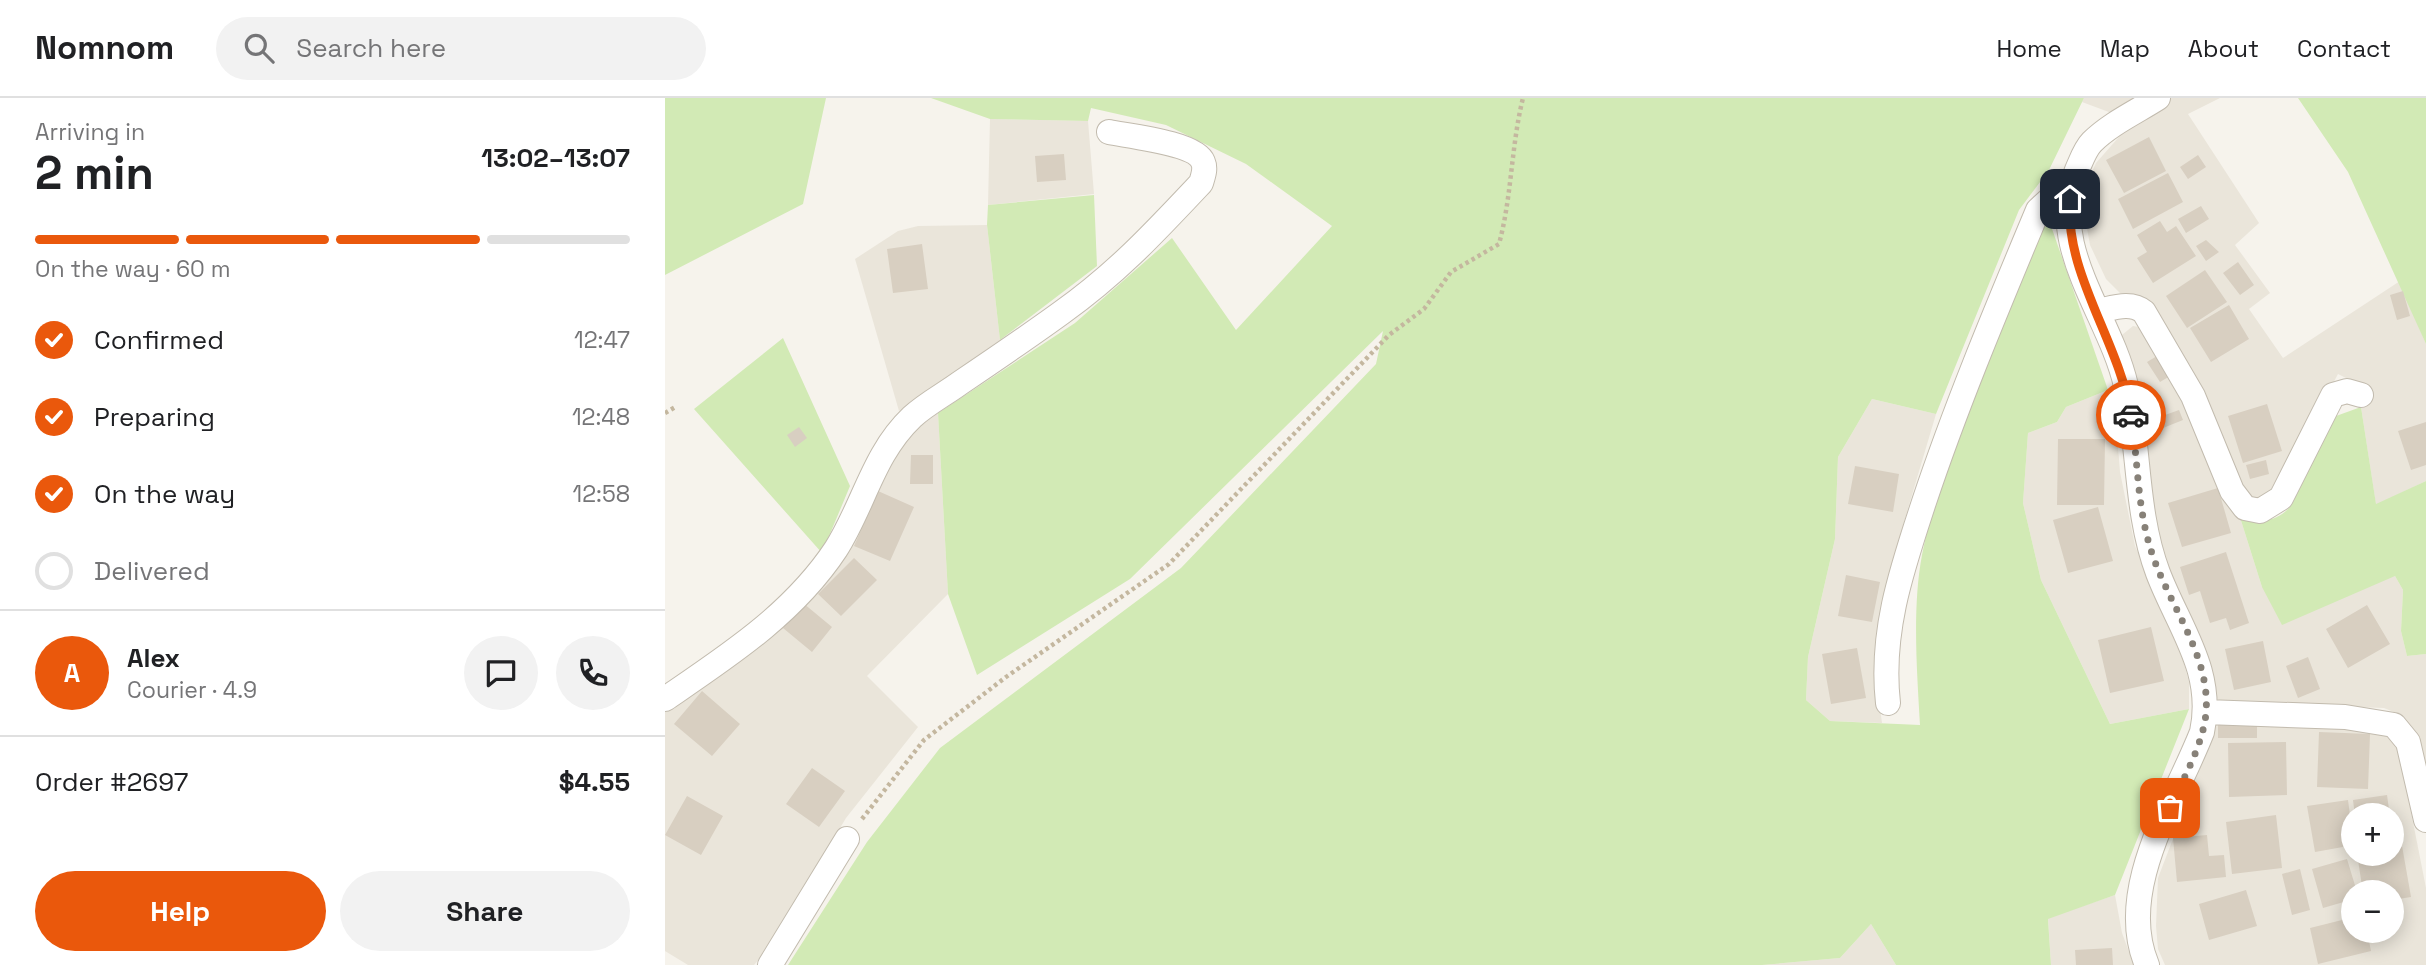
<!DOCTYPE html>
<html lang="en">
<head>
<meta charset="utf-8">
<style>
  :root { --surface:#fff; --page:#f2f2f2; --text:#202124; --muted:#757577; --line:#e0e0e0; --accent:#ea580c }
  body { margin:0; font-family:"Space Grotesk",sans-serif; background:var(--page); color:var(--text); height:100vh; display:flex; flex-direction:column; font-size:26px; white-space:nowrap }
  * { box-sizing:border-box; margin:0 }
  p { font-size:23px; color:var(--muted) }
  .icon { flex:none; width:38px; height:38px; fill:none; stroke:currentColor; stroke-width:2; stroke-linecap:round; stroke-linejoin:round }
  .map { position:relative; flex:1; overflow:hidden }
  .side { display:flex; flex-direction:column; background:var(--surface); width:665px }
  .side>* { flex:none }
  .tools { position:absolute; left:1676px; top:705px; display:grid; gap:14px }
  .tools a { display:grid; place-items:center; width:63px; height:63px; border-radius:50%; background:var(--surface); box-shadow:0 4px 18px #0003; font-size:35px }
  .pin { position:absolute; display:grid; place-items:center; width:60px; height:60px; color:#fff; margin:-30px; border-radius:14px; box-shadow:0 4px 10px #0006 }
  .courier { position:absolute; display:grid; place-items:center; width:70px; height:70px; margin:-35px; border:5px solid #ea580c; border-radius:50%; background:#fff; color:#222; box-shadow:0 2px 9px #0007 }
  .head em { font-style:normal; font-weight:800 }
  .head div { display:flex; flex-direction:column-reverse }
  .head { display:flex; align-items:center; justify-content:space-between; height:119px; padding:0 35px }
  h1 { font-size:46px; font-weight:800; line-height:52px }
  .bar { display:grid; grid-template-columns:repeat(4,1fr); gap:10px 7px; align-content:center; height:84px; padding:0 35px }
  .bar i { height:9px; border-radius:5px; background:var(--line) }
  .bar .selected { background:var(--accent) }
  .bar p { grid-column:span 4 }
  .line { display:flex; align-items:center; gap:18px; padding:0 35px; border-top:2px solid var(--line) }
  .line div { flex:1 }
  .round { display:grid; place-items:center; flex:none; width:74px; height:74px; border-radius:37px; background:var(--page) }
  ol { padding:0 35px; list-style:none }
  li { display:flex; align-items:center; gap:21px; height:77px }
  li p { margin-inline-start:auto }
  li .icon { padding:7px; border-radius:50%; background:var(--accent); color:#fff; stroke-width:4 }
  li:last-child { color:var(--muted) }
  li i { width:38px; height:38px; border:4px solid var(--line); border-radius:50% }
  .cta { display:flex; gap:14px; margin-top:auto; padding:14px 35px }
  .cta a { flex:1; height:80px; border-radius:42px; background:var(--accent); color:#fff; font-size:28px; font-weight:800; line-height:80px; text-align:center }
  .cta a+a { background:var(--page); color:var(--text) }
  header { display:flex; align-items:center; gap:42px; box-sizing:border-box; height:98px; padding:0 35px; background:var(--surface); border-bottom:2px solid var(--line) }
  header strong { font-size:33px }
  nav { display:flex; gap:38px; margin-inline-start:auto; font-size:24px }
  .search { width:490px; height:63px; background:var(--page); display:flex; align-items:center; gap:18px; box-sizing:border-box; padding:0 24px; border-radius:38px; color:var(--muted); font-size:26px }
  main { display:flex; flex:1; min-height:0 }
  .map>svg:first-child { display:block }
  .residential { fill:#eae5da; fill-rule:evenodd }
  .green { fill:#d2eab5 }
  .building { fill:#d8cfc1 }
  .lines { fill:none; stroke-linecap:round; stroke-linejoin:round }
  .minor-casing { stroke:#c2bbae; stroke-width:26 }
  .path { stroke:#c4b79f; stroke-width:4.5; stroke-dasharray:3.5 3.5; stroke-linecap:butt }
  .minor { stroke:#fff; stroke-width:24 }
  .done { stroke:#878178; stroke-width:7; stroke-dasharray:0 12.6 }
  .route { stroke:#ea580c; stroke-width:9 }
</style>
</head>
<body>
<header>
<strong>Nomnom</strong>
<div class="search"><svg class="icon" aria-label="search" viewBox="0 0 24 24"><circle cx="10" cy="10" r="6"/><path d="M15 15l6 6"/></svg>Search here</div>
<nav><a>Home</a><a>Map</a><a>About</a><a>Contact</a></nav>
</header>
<main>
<section class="side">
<div class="head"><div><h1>2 min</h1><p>Arriving in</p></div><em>13:02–13:07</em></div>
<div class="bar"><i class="selected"></i><i class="selected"></i><i class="selected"></i><i></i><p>On the way · 60 m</p></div>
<ol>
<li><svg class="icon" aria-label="check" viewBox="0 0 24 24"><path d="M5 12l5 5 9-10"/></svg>Confirmed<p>12:47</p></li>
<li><svg class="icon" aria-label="check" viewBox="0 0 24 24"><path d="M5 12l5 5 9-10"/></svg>Preparing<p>12:48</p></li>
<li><svg class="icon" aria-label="check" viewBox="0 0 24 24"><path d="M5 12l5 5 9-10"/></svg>On the way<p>12:58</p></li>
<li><i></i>Delivered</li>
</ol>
<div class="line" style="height:126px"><b class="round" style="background:var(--accent);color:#fff">A</b><div><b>Alex</b><p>Courier · 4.9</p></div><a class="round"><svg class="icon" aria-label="chat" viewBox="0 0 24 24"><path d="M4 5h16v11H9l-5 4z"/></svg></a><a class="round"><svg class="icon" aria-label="phone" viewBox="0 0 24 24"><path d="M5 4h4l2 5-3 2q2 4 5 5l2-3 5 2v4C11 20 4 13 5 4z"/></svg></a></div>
<div class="line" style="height:91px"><div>Order #2697</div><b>$4.55</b></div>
<div class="cta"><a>Help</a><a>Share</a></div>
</section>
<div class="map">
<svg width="1761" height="867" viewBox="0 0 1761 867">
  <rect width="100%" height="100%" fill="#f6f3ec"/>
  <path class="residential" d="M1419 0H1555L1523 16 1594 125 1570 147 1605 195 1584 211 1618 260 1735 183 1761 246V383L1711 407 1696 309 1705 292 1673 276 1610 395 1593 402 1584 398 1469 198 1455 195 1441 181 1425 147 1418 108 1420 89 1431 65 1468 23 1417 4Z
    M325 21 423 23 429 96 323 107Z
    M322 127 335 242 234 313 190 161 233 133 253 128Z
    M1468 228 1479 230 1525 308 1573 413 1597 489 1730 478 1738 492 1736 533 1742 558 1761 556V698L1748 635 1734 616 1719 610 1564 604 1555 603 1548 597 1499 465 1452 241Z
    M1443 292 1450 312 1455 374 1470 448 1514 547 1524 584V611L1445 626 1376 482 1358 405 1363 335 1392 324 1401 309Z
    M1207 301 1271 316 1239 424 1213 532 1209 566 1217 625 1165 623 1141 602 1143 559 1170 441 1173 359Z
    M273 315 283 496 202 578 253 629 181 720 105 848 89 867H23L0 853V612L103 538 235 343Z
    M1546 624 1707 628 1732 643 1761 790V867H1500L1493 851 1491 828 1493 780 1532 678ZM1689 718H1727V756H1689ZM1689 794H1727V833H1689Z
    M1450 797 1457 835 1469 867H1386L1383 820Z
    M1206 826 1231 867H1097L1175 860Z"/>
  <path class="green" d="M0 0H161L138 106 0 177Z
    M266 0H1419L1384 72 1354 112 1271 316 1207 301 1173 359 1170 441 1143 559 1141 602 1165 623 1255 627C1252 573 1247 510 1257 457 1279 344 1332 238 1376 132L1385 125 1443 292 1401 309 1392 324 1363 335 1358 405 1376 482 1445 626 1524 611 1450 797 1383 821 1386 867H1231L1206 826 1175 860 1097 867H123L202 744 275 650 516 470 711 266 718 233 465 481 312 577 283 496 273 315 410 225 507 140 571 232 667 128 581 66 501 27 426 10 423 23 325 21Z
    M1633 0H1761V246L1683 74Z
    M429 97 432 168 335 242 322 127 323 107Z
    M118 240 185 388 157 455 29 311Z
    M1696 309 1711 406 1761 383V556L1742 558 1736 533 1738 492 1730 478 1617 527 1597 489 1573 413C1593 424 1608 427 1625 409L1671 318Z"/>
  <path class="building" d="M1484 39 1501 73 1459 95 1441 62Z
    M399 56 401 82 372 84 370 58Z
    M1533 57 1541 69 1523 81 1515 69Z
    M1503 75 1518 104 1468 131 1453 101Z
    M1536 108 1544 121 1521 135 1513 121Z
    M1495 123 1502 134 1511 128 1531 158 1488 185 1472 160 1482 154 1472 137Z
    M1541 142 1554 154 1541 163 1531 148Z
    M257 146 263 191 228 195 222 151Z
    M1573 164 1589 187 1575 197 1558 175Z
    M1540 172 1562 204 1522 230 1501 198Z
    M1738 193 1745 218 1732 222 1725 197Z
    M1564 207 1584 241 1546 264 1525 230Z
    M1492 258 1505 278 1495 284 1482 264Z
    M1602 306 1617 353 1578 365 1563 318Z
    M1514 312 1518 322 1493 332 1489 321Z
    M1761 324V367L1746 372 1733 333Z
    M134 329 142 340 130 349 122 337Z
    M1393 341H1440L1439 407H1392Z
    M246 357H268V386H245Z
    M1601 362 1604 376 1585 381 1581 367Z
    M1190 368 1234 376 1228 414 1183 406Z
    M1553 390 1566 435 1517 449 1503 405Z
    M213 393 249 409 225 463 189 448Z
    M1433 409 1448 463 1403 475 1388 422Z
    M1561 454 1584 525 1565 532 1561 520 1545 525 1535 493 1524 497 1515 469Z
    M189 460 212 482 176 518 153 496Z
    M1181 477 1215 484 1207 524 1173 518Z
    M138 505 167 529 147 554 118 530Z
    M1702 507 1725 546 1683 570 1661 531Z
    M1486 529 1499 583 1445 595 1433 542Z
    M1598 543 1606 584 1569 592 1560 551Z
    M1192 550 1201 600 1166 606 1157 556Z
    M1643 559 1655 591 1633 600 1621 568Z
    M37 593 75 626 47 658 9 626Z
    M1553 626 1592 627V640H1553Z
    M1654 634 1705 636 1703 691 1652 689Z
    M1621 644 1622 697 1564 699 1563 645Z
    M147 670 180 693 154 729 121 706Z
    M1722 697 1725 718H1690L1688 702Z
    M22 698 58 718 36 757 0 737Z
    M1683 702 1689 747 1650 754 1642 708Z
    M1611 717 1617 770 1567 776 1561 724Z
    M1542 737 1544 758 1559 757 1561 779 1512 784 1508 740Z
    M1736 742 1746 799 1727 802V794H1698L1692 756H1727V744Z
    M1682 761 1692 794H1689V801L1658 810 1647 771Z
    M1635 771 1645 812 1627 817 1617 776Z
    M1581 792 1592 828 1544 842 1534 806Z
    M1689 819V833H1702L1706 853 1653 866 1645 830Z
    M1447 850 1448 867H1411L1410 852Z"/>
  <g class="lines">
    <defs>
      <path id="minor" d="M1433 213C1448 210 1466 203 1479 214L1528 298 1567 393 1580 410 1595 413 1616 400 1668 297 1682 293 1696 297
        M0 601C63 558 128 516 171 451 199 407 208 356 247 319 261 306 280 296 295 285 329 262 363 239 396 215 451 176 489 135 536 85 538 78 541 71 538 64 531 45 463 38 444 34
        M1223 605C1215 534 1237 471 1259 404 1292 305 1333 208 1373 112L1385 101H1405
        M1541 614 1680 619 1729 627 1743 644 1761 722
        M105 867 182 741
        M1482 867C1450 792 1510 703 1537 634 1550 573 1514 530 1493 475 1470 414 1475 350 1461 288 1445 216 1380 148 1412 72 1416 63 1420 51 1427 44 1445 26 1471 14 1493 0"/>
    </defs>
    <use href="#minor" class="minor-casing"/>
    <path class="path" d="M0 315 12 308
      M197 721 259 642 341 579 504 466 724 237 759 211 786 174 834 146C847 98 846 48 858 0"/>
    <use href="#minor" class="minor"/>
  </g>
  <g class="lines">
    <path class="done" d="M1466 317C1473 362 1472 406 1485 449 1501 504 1546 556 1541 615 1538 647 1518 681 1505 710"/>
    <path class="route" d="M1405 101C1399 175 1454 243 1466 317"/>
  </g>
</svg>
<div class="tools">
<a>+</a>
<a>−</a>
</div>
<div class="pin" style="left:1505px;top:710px;background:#ea580c"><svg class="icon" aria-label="bag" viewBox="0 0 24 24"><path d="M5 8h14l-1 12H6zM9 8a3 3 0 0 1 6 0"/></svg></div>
<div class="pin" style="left:1405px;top:101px;background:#1f2937"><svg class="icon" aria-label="home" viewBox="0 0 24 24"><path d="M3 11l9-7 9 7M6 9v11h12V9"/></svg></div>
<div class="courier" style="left:1466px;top:317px"><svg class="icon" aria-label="car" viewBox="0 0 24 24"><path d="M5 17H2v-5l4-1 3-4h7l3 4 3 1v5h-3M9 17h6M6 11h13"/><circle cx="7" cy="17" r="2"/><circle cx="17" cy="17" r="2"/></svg></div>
</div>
</main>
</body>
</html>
